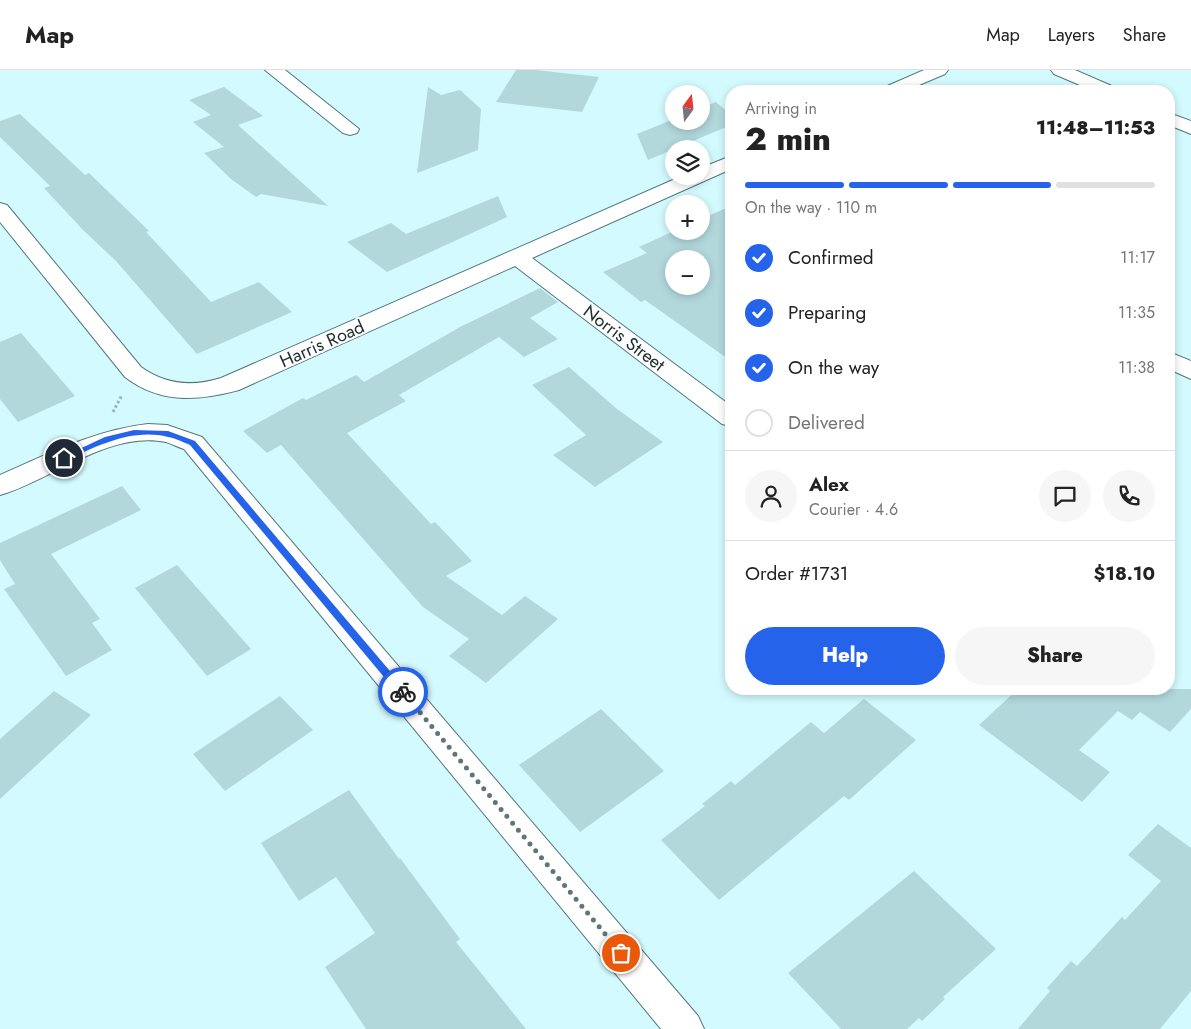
<!DOCTYPE html>
<html lang="en">
<head>
<meta charset="utf-8">
<style>
  :root { --surface:#fff; --page:#f6f6f6; --text:#222; --muted:#767676; --line:#e0e0e0; --accent:#2563eb }
  body { margin:0; font-family:Jost,sans-serif; background:var(--page); color:var(--text); height:100vh; display:flex; flex-direction:column; font-size:19px; white-space:nowrap }
  * { box-sizing:border-box; margin:0 }
  p { font-size:16px; color:var(--muted) }
  .icon { flex:none; width:28px; height:28px; fill:none; stroke:currentColor; stroke-width:2; stroke-linecap:round; stroke-linejoin:round }
  .map { position:relative; flex:1; overflow:hidden }
  .panel { position:absolute; left:725px; top:15px; width:450px; height:610px; display:flex; flex-direction:column; background:var(--surface); border-radius:20px; box-shadow:0 2px 8px #0003 }
  .panel>* { flex:none }
  .needle { width:32px; rotate:15deg }
  .fabs { position:absolute; left:665px; top:15px; display:grid; gap:10px }
  .fabs a { display:grid; place-items:center; width:45px; height:45px; border-radius:50%; background:var(--surface); box-shadow:0 2px 8px #0003; font-size:25px }
  .pin { position:absolute; display:grid; place-items:center; width:42px; height:42px; color:#fff; margin:-21px; border:2px solid #fff; border-radius:50%; box-shadow:0 1px 5px #0007 }
  .courier { position:absolute; display:grid; place-items:center; width:50px; height:50px; margin:-25px; border:4px solid #2563eb; border-radius:50%; background:#fff; color:#222; box-shadow:0 1px 6px #0007 }
  .summary em { font-style:normal; font-weight:800 }
  .summary div { display:flex; flex-direction:column-reverse }
  .summary { display:flex; align-items:center; justify-content:space-between; height:85px; padding:0 20px }
  h1 { font-size:32px; font-weight:800; line-height:38px }
  .bar { display:grid; grid-template-columns:repeat(4,1fr); gap:8px 5px; align-content:center; height:60px; padding:0 20px }
  .bar i { height:6px; border-radius:4px; background:var(--line) }
  .bar .selected { background:var(--accent) }
  .bar p { grid-column:span 4 }
  .line { display:flex; align-items:center; gap:12px; padding:0 20px; border-top:1px solid var(--line) }
  .line div { flex:1 }
  .round { display:grid; place-items:center; flex:none; width:52px; height:52px; border-radius:26px; background:var(--page) }
  ol { padding:0 20px; list-style:none }
  li { display:flex; align-items:center; gap:15px; height:55px }
  li p { margin-inline-start:auto }
  li .icon { padding:5px; border-radius:50%; background:var(--accent); color:#fff; stroke-width:4 }
  li:last-child { color:var(--muted) }
  li i { width:28px; height:28px; border:2px solid var(--line); border-radius:50% }
  .action { display:flex; gap:10px; margin-top:auto; padding:10px 20px }
  .action a { flex:1; height:58px; border-radius:30px; background:var(--accent); color:#fff; font-size:20px; font-weight:800; line-height:58px; text-align:center }
  .action a+a { background:var(--page); color:var(--text) }
  header { display:flex; align-items:center; gap:30px; box-sizing:border-box; height:70px; padding:0 25px; background:var(--surface); border-bottom:1px solid var(--line) }
  header strong { font-size:24px }
  nav { display:flex; gap:28px; margin-inline-start:auto; font-size:18px }
  .map>svg:first-child { display:block }
  .building { fill:#b2d8dc; fill-rule:evenodd }
  .lines { fill:none; stroke-linecap:round; stroke-linejoin:round }
  .street-casing { stroke:#53767a; stroke-width:2 }
  .secondary-casing { stroke:#53767a; stroke-width:2 }
  .path { stroke:#95b4b7; stroke-width:3; stroke-dasharray:2.5 2.5; stroke-linecap:butt }
  .street { fill:#fff; fill-rule:evenodd }
  .secondary { fill:#fff; fill-rule:evenodd }
  .route { fill:#2563eb }
  .done { stroke:#5f7679; stroke-width:5; stroke-dasharray:0 9 }
  .labels { text-anchor:middle; dominant-baseline:central; stroke-width:4; stroke-linejoin:round; paint-order:stroke }
  .street-label { font-size:18px; fill:#202f31; stroke:#fefefe }
</style>
</head>
<body>
<header>
<strong>Map</strong>
<nav><a>Map</a><a>Layers</a><a>Share</a></nav>
</header>
<div class="map">
<svg width="1191" height="959" viewBox="0 0 1191 959">
  <rect width="100%" height="100%" fill="#d3fafe"/>
  <path class="building" d="M516 0H536L599 7 582 42 496 32Z
    M224 17 263 46 238 55 328 136 261 124 256 127 231 109 204 83 224 77 193 52 211 45 189 30Z
    M428 17 441 25 460 20 481 39 478 80 417 103Z
    M716 32 731 45V55L648 90 637 64 674 49V51H701V38Z
    M20 44 85 105 89 103 149 161 146 162 211 232 259 212 292 242 197 284 116 191 83 160 44 118 50 116 0 67V51Z
    M498 126 507 147 387 202 347 172 391 153 406 164Z
    M731 136V291L645 230 641 232 603 202 647 183 639 177 674 161H701V149ZM674 189H701V216H674Z
    M540 218 558 232 530 248 558 269 524 287 499 267 399 325 406 331 347 363 431 454 435 452 472 491 446 506 502 545 525 526 558 549 486 613 449 586 469 569 423 537 281 375 267 383 243 361 303 328 306 330 356 305 364 312 460 257Z
    M21 263 75 326 18 352 0 329V272Z
    M569 297 617 339 663 372 595 417 553 385 586 365 532 315Z
    M122 416 141 440 51 484 100 549 92 553 112 580 66 606 4 519 15 514 0 490V473Z
    M177 495 251 579 207 606 135 518Z
    M1018 619H1191V639L1170 662 1140 642 1132 650 1118 641 1079 680 1110 702 1082 732 979 655Z
    M54 621 91 645 0 729V669Z
    M280 626 313 660 225 721 193 684Z
    M864 629 916 670 849 730 844 726 719 830 661 770 705 736 702 734 731 711 735 715 811 652 824 663Z
    M601 639 664 701 580 762 519 695Z
    M349 720 399 789 400 788 460 869 456 872 526 959H366L325 897 375 863 336 807 299 831 261 773Z
    M1158 754 1191 778V921L1160 959H1018L1050 921 1047 918 1071 891 1077 896 1122 847 1125 850 1161 811 1128 785Z
    M914 801 996 879 943 927 945 929 922 951 919 948 907 959H841L788 903Z"/>
  <g class="lines">
    <defs>
      <path id="street" d="M265 0H285L359 59 357 63 350 65 343 63Z
        M924 0H948L945 4 905 21H882L885 17Z
        M731 86V99L532 188 731 336V356L722 354 515 196 239 320C198 331 160 334 125 307L0 152V133L7 135 141 297C166 315 192 317 221 308L682 106H701V98Z
        M1169 282 1191 291V309L1169 299Z
        M148 354 167 355 202 367 698 946 704 959H661L184 379C178 377 172 374 166 372 109 360 52 410 0 425V405C48 384 95 360 148 354Z"/>
      <path id="secondary" d="M1051 0H1075L1114 17 1117 21H1094L1054 4Z
        M1169 43 1191 51V64L1169 55Z"/>
    </defs>
    <use href="#street" class="street-casing"/>
    <use href="#secondary" class="secondary-casing"/>
    <path class="path" d="M113 342 122 325"/>
    <use href="#street" class="street"/>
    <use href="#secondary" class="secondary"/>
  </g>
  <path class="route" d="M134 360 168 361 195 371 406 620V625H399L190 375C183 372 175 368 168 367 132 358 98 376 66 390L60 388 105 367Z"/>
  <g class="lines">
    <path class="done" d="M403 622 621 883"/>
  </g>
  <g class="labels">
    <g class="street-label">
      <text transform="translate(624 268) rotate(37)">Norris Street</text>
      <text transform="translate(322 274) rotate(-24)">Harris Road</text>
    </g>
  </g>
</svg>
<div class="fabs">
<a><svg class="needle" viewBox="-14 -14 28 28"><path d="M0-13l5 13h-10z" fill="#e53935"/><path d="M0 13l5-13h-10z" fill="#767676"/></svg></a>
<a><svg class="icon" aria-label="layers" viewBox="0 0 24 24"><path d="M12 4l9 5-9 5-9-5zM3 14l9 5 9-5"/></svg></a>
<a>+</a>
<a>−</a>
</div>
<div class="pin" style="left:621px;top:883px;background:#ea580c"><svg class="icon" aria-label="bag" viewBox="0 0 24 24"><path d="M5 8h14l-1 12H6zM9 8a3 3 0 0 1 6 0"/></svg></div>
<div class="pin" style="left:64px;top:388px;background:#1f2937"><svg class="icon" aria-label="home" viewBox="0 0 24 24"><path d="M3 11l9-7 9 7M6 9v11h12V9"/></svg></div>
<div class="courier" style="left:403px;top:622px"><svg class="icon" aria-label="bike" viewBox="0 0 24 24"><circle cx="6" cy="16" r="4"/><circle cx="18" cy="16" r="4"/><path d="M6 16l4-8h5l3 8M10 8l3 8H6M13 5h3"/></svg></div>
<section class="panel">
<div class="summary"><div><h1>2 min</h1><p>Arriving in</p></div><em>11:48–11:53</em></div>
<div class="bar"><i class="selected"></i><i class="selected"></i><i class="selected"></i><i></i><p>On the way · 110 m</p></div>
<ol>
<li><svg class="icon" aria-label="check" viewBox="0 0 24 24"><path d="M5 12l5 5 9-10"/></svg>Confirmed<p>11:17</p></li>
<li><svg class="icon" aria-label="check" viewBox="0 0 24 24"><path d="M5 12l5 5 9-10"/></svg>Preparing<p>11:35</p></li>
<li><svg class="icon" aria-label="check" viewBox="0 0 24 24"><path d="M5 12l5 5 9-10"/></svg>On the way<p>11:38</p></li>
<li><i></i>Delivered</li>
</ol>
<div class="line" style="height:90px"><a class="round"><svg class="icon" aria-label="person" viewBox="0 0 24 24"><circle cx="12" cy="8" r="4"/><path d="M4 21q1-7 8-7t8 7"/></svg></a><div><b>Alex</b><p>Courier · 4.6</p></div><a class="round"><svg class="icon" aria-label="chat" viewBox="0 0 24 24"><path d="M4 5h16v11H9l-5 4z"/></svg></a><a class="round"><svg class="icon" aria-label="phone" viewBox="0 0 24 24"><path d="M5 4h4l2 5-3 2q2 4 5 5l2-3 5 2v4C11 20 4 13 5 4z"/></svg></a></div>
<div class="line" style="height:65px"><div>Order #1731</div><b>$18.10</b></div>
<div class="action"><a>Help</a><a>Share</a></div>
</section>
</div>
</body>
</html>
